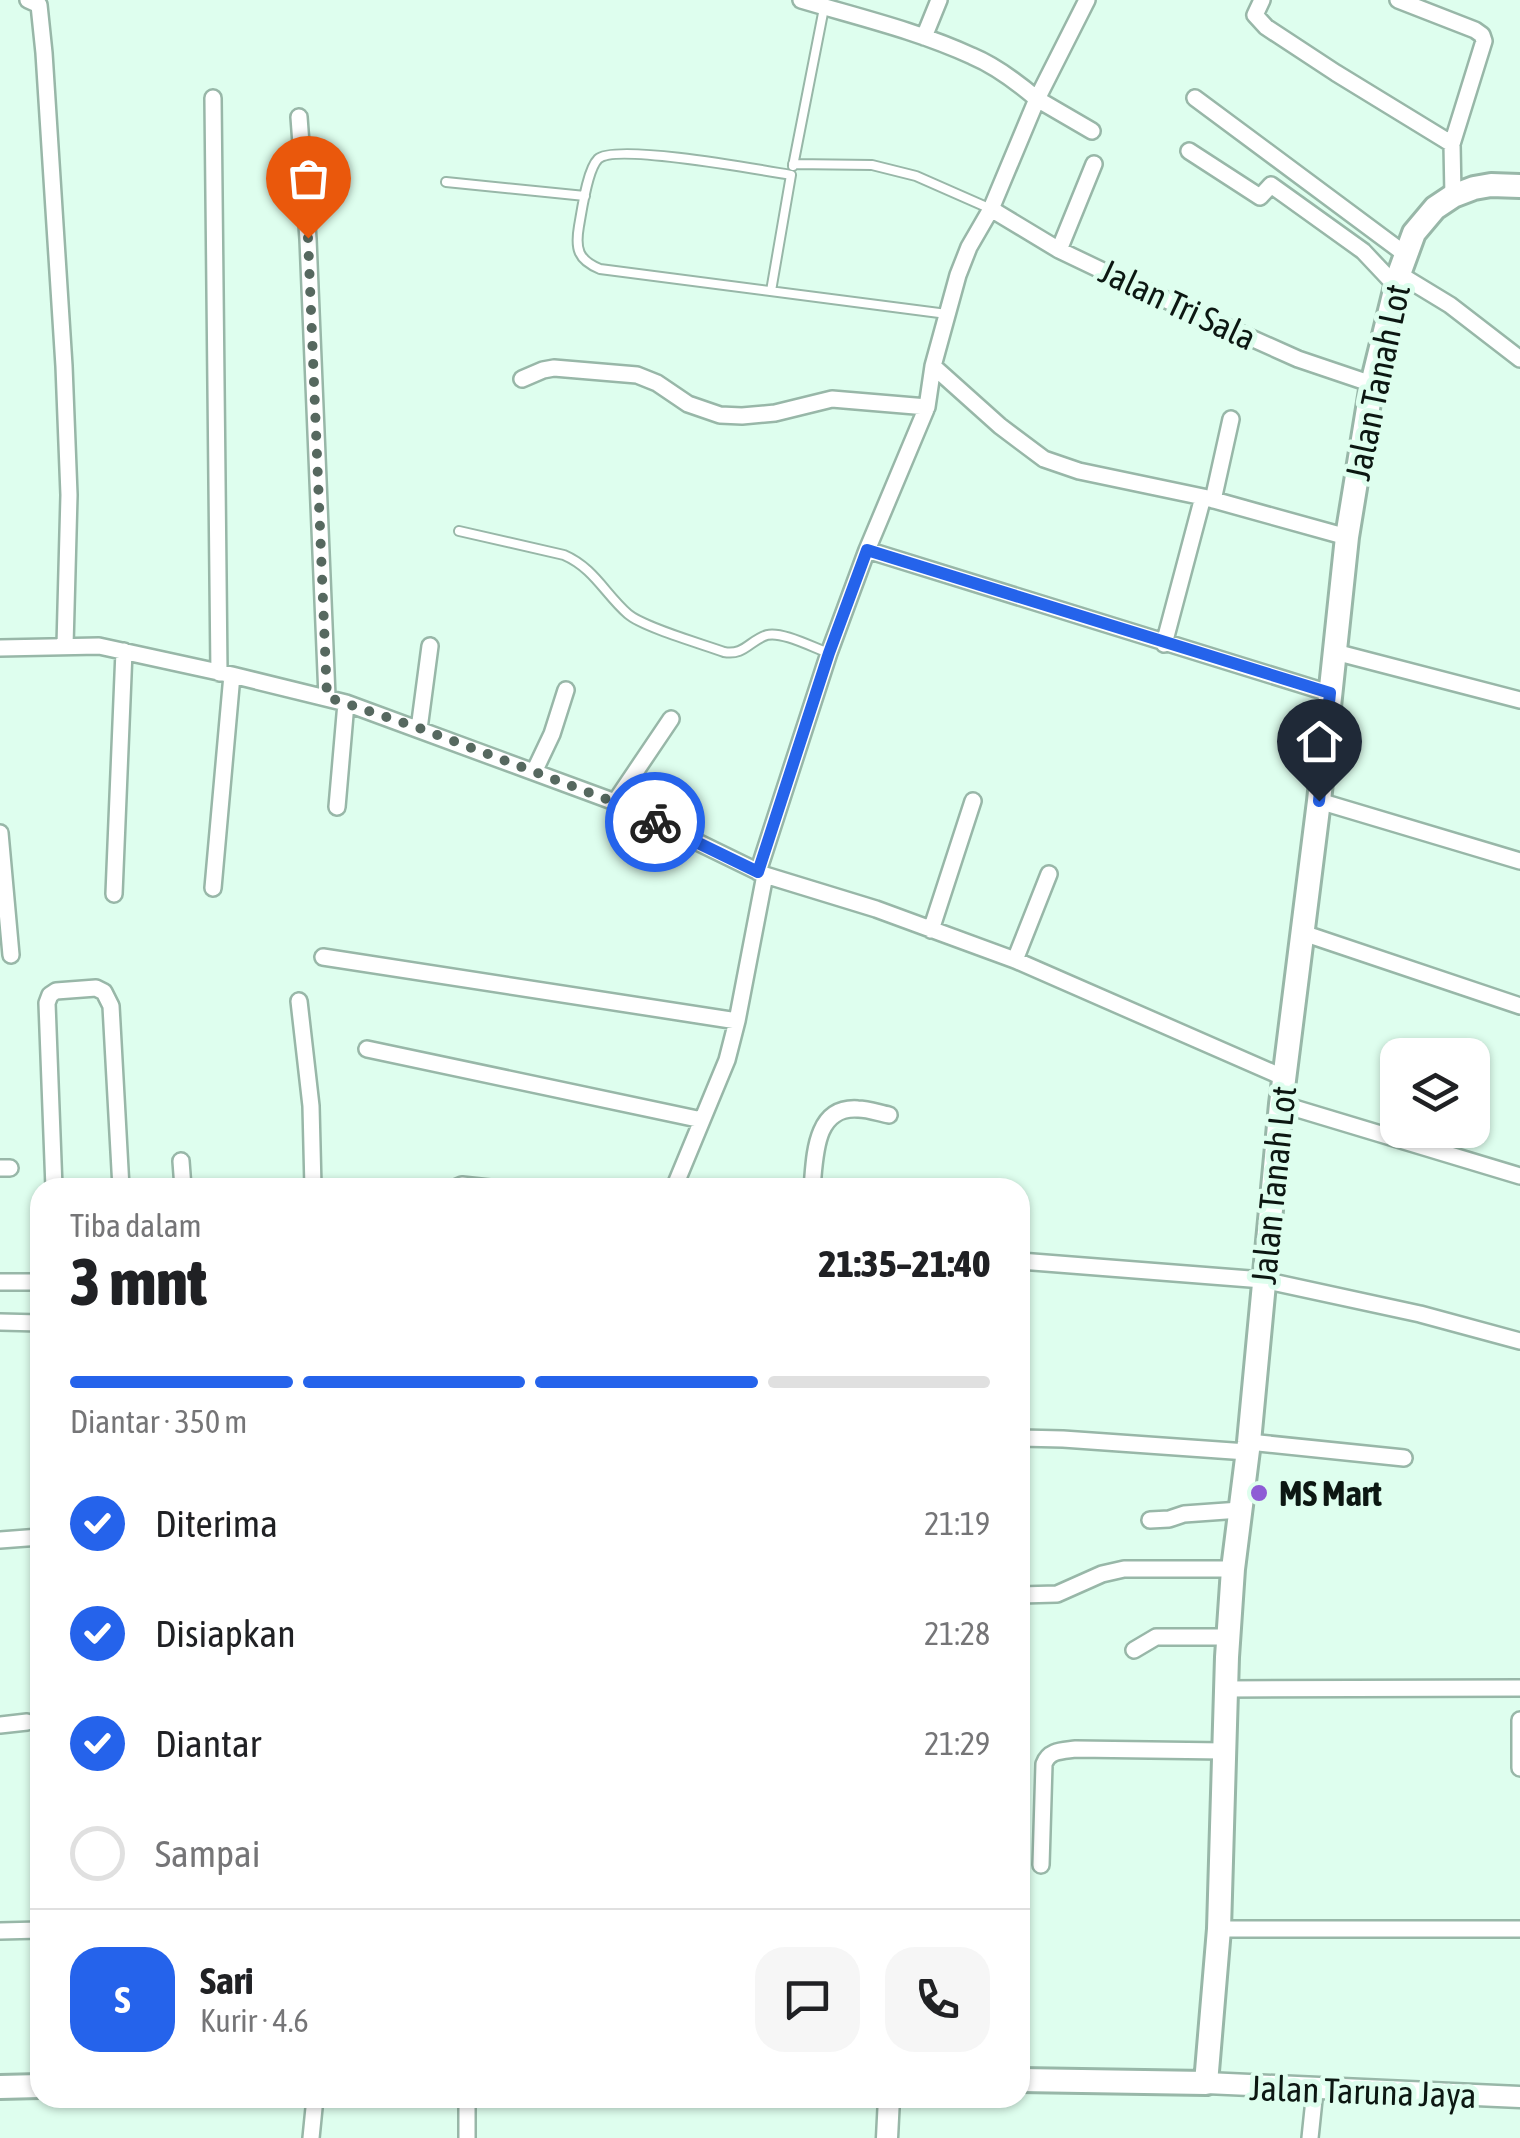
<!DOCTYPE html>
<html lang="id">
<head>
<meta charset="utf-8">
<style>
  :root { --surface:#fff; --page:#f6f6f6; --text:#202124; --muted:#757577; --line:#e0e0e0; --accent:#2563eb }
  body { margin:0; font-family:"Asap Condensed",sans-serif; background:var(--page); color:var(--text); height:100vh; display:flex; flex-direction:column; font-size:38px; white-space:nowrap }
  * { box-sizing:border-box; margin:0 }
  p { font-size:32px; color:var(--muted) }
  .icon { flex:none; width:55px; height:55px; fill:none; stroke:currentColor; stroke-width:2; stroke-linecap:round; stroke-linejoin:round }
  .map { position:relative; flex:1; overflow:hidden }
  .sheet { position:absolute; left:30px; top:1178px; width:1000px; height:930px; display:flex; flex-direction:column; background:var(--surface); border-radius:30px; box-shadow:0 2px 8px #0004 }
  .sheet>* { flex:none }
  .tools { position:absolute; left:1380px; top:1038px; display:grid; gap:20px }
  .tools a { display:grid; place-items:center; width:110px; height:110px; border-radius:20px; background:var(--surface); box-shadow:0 2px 8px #0004; font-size:50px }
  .pin { position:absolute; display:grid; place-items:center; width:85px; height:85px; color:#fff; margin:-102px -42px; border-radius:50% 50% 50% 0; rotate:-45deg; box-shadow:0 0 10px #0007 }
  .pin .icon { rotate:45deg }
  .courier { position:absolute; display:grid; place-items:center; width:100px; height:100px; margin:-50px; border:8px solid #2563eb; border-radius:50%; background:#fff; color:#222; box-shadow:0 2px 12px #0007 }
  .head em { font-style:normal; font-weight:800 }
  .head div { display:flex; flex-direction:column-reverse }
  .head { display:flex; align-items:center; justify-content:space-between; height:170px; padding:0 40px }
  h1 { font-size:65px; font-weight:800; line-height:75px }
  .bar { display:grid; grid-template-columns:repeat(4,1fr); gap:15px 10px; align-content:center; height:120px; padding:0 40px }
  .bar i { height:12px; border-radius:8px; background:var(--line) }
  .bar .on { background:var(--accent) }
  .bar p { grid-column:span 4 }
  .line { display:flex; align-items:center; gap:25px; padding:0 40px; border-top:2px solid var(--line) }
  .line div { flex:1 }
  .round { display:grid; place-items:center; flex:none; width:105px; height:105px; border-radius:30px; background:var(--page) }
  ol { padding:0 40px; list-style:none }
  li { display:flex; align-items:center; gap:30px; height:110px }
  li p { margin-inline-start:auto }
  li .icon { padding:10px; border-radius:50%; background:var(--accent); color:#fff; stroke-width:4 }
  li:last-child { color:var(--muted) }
  li i { width:55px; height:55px; border:5px solid var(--line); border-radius:50% }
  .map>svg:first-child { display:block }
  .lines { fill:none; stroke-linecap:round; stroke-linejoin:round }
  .service-casing { stroke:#98b7a8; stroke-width:12 }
  .minor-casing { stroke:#98b7a8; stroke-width:20 }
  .tertiary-casing { stroke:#98b7a8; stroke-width:25 }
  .secondary-casing { stroke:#98b7a8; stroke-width:28 }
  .service { stroke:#fff; stroke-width:8 }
  .minor { stroke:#fff; stroke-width:15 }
  .tertiary { stroke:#fff; stroke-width:20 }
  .secondary { stroke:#fff; stroke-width:22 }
  .done { stroke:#56685f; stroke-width:10; stroke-dasharray:0 18 }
  .route { stroke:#2563eb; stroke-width:12 }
  .poi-dot { fill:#8e5cd5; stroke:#defeee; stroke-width:4 }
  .labels { text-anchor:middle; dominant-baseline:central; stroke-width:10; stroke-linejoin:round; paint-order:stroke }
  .street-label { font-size:35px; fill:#0c1712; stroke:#defeee }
  .poi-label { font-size:35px; font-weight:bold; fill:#0c1712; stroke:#defeee; text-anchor:start }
</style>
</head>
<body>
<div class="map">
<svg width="1520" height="2138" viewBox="0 0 1520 2138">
  <rect width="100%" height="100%" fill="#defeee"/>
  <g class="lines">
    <defs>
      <path id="service" d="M793 164 872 165 916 176 991 209
        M793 166 824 8
        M446 182 585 196
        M771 291 791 175C761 170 614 143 598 159 587 170 582 210 579 226 575 249 578 260 600 269L947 314
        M459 531 564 555C594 568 605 594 628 614 643 627 702 644 724 652 744 656 750 640 767 635 782 631 814 648 829 653"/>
      <path id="minor" d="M28 0 39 5 44 53 64 366 69 495 65 646
        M1087 0 1037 99 1092 131
        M1262 0 1255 15 1266 27 1336 73 1452 144
        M1398 0 1475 30 1482 35 1484 41 1452 144 1453 196
        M924 37 939 0
        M213 98 219 673
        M1195 98 1405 254
        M299 117 308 239 327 697
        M1189 151 1260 197 1271 185 1363 251 1396 286
        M991 209 1059 250 1128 283 1298 359 1372 384
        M1059 250 1094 164
        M1399 274 1450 305 1520 359
        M933 366 1000 426 1044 459 1079 471 1203 497 1347 537
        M522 379 543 370 554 368 637 375 657 383 688 404 720 415 742 416 775 413 832 399 927 407
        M1213 500 1231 419
        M867 550 1329 693
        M1164 644 1203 497
        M0 648 99 646 232 675 346 703 615 802 765 875 876 909 1015 960 1285 1078
        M1335 652 1520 700
        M419 729 430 646
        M534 772 552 734 566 690
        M1319 801 1520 861
        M615 802 671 719
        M337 807 346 703
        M0 833 11 955
        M758 872 829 653 867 550 927 407 933 366 958 275 969 247 991 209 1037 99C1017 82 996 66 972 56 918 31 858 17 801 0
        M213 888 232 675
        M114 894 124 651
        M931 930 973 801
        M1303 933 1520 1006
        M323 957 737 1021
        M1015 960 1049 874
        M299 1001 311 1106 313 1188
        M367 1049 702 1120
        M1281 1104 1520 1176
        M181 1161 183 1188
        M0 1168H10
        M54 1188 47 1003 50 995 56 991 96 988 104 992 111 1006 121 1188
        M455 1188 462 1185 490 1188
        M674 1188 727 1060 737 1021 765 875
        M812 1188C815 1157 814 1106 858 1109 868 1109 879 1113 889 1115
        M1020 1261 1263 1280 1420 1314 1520 1341
        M0 1282H40
        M0 1322 40 1323
        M1020 1438 1063 1439 1247 1452
        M1249 1442 1404 1458
        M1150 1520 1169 1519 1184 1514 1240 1510
        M0 1540 40 1537
        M1020 1595 1057 1594 1102 1574 1124 1569H1233
        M1134 1650 1156 1637H1228
        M1226 1689 1520 1688
        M1520 1720V1768
        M0 1725 27 1722
        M1041 1865 1044 1764C1049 1750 1062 1751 1076 1749L1224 1751
        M1219 1929H1520
        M0 1931 40 1930
        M467 2098V2138
        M311 2138 315 2098
        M1310 2138 1315 2090"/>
      <path id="tertiary" d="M1206 2083 1520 2097
        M887 2138 889 2098"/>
      <path id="secondary" d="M1020 2080 1206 2083 1219 1929 1227 1657 1233 1569 1249 1442 1281 1104 1319 801 1347 537 1372 384 1399 274 1414 233 1435 208 1453 196 1474 188 1491 185 1520 186
        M0 2087 40 2086"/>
    </defs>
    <use href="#service" class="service-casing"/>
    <use href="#minor" class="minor-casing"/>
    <use href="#tertiary" class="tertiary-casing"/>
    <use href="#secondary" class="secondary-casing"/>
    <use href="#service" class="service"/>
    <use href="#minor" class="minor"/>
    <use href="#tertiary" class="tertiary"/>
    <use href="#secondary" class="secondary"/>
  </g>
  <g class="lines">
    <path class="done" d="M308 238 327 697 419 728 614 802 655 822"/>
    <path class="route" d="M655 822 758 872 829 653 867 550 1330 693 1319 801"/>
  </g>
  <circle class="poi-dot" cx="1259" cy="1493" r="10"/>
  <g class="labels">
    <g class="street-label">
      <text transform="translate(1178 304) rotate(25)">Jalan Tri Sala</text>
      <text transform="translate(1377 382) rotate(-78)">Jalan Tanah Lot</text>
      <text transform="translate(1273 1185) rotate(-84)">Jalan Tanah Lot</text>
      <text transform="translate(1363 2091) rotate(2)">Jalan Taruna Jaya</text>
    </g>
    <g class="poi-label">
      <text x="1279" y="1493">MS Mart</text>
    </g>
  </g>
</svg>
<div class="tools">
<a><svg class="icon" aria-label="layers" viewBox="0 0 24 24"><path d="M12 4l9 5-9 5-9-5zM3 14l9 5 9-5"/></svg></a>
</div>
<div class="pin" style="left:308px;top:238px;background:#ea580c"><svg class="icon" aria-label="bag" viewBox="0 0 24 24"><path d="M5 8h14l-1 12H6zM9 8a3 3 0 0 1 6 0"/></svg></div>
<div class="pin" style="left:1319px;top:801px;background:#1f2937"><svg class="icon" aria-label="home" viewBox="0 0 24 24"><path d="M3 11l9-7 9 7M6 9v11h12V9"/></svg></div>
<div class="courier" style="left:655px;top:822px"><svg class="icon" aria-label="bike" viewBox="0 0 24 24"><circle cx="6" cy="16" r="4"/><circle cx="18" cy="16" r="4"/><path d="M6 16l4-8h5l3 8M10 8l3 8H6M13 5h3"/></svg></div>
<section class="sheet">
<div class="head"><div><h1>3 mnt</h1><p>Tiba dalam</p></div><em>21:35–21:40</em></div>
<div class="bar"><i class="on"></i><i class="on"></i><i class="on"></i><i></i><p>Diantar · 350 m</p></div>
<ol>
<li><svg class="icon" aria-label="check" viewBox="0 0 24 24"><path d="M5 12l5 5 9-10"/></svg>Diterima<p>21:19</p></li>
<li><svg class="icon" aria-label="check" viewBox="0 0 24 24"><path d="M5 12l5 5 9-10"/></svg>Disiapkan<p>21:28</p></li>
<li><svg class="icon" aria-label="check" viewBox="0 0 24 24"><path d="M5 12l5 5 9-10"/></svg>Diantar<p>21:29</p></li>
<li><i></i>Sampai</li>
</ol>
<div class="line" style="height:180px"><b class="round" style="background:var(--accent);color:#fff">S</b><div><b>Sari</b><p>Kurir · 4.6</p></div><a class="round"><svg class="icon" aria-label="chat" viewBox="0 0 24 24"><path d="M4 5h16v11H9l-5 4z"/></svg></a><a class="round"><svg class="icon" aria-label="phone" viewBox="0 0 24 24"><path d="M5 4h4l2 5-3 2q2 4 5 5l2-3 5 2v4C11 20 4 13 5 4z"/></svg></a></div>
</section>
</div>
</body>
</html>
